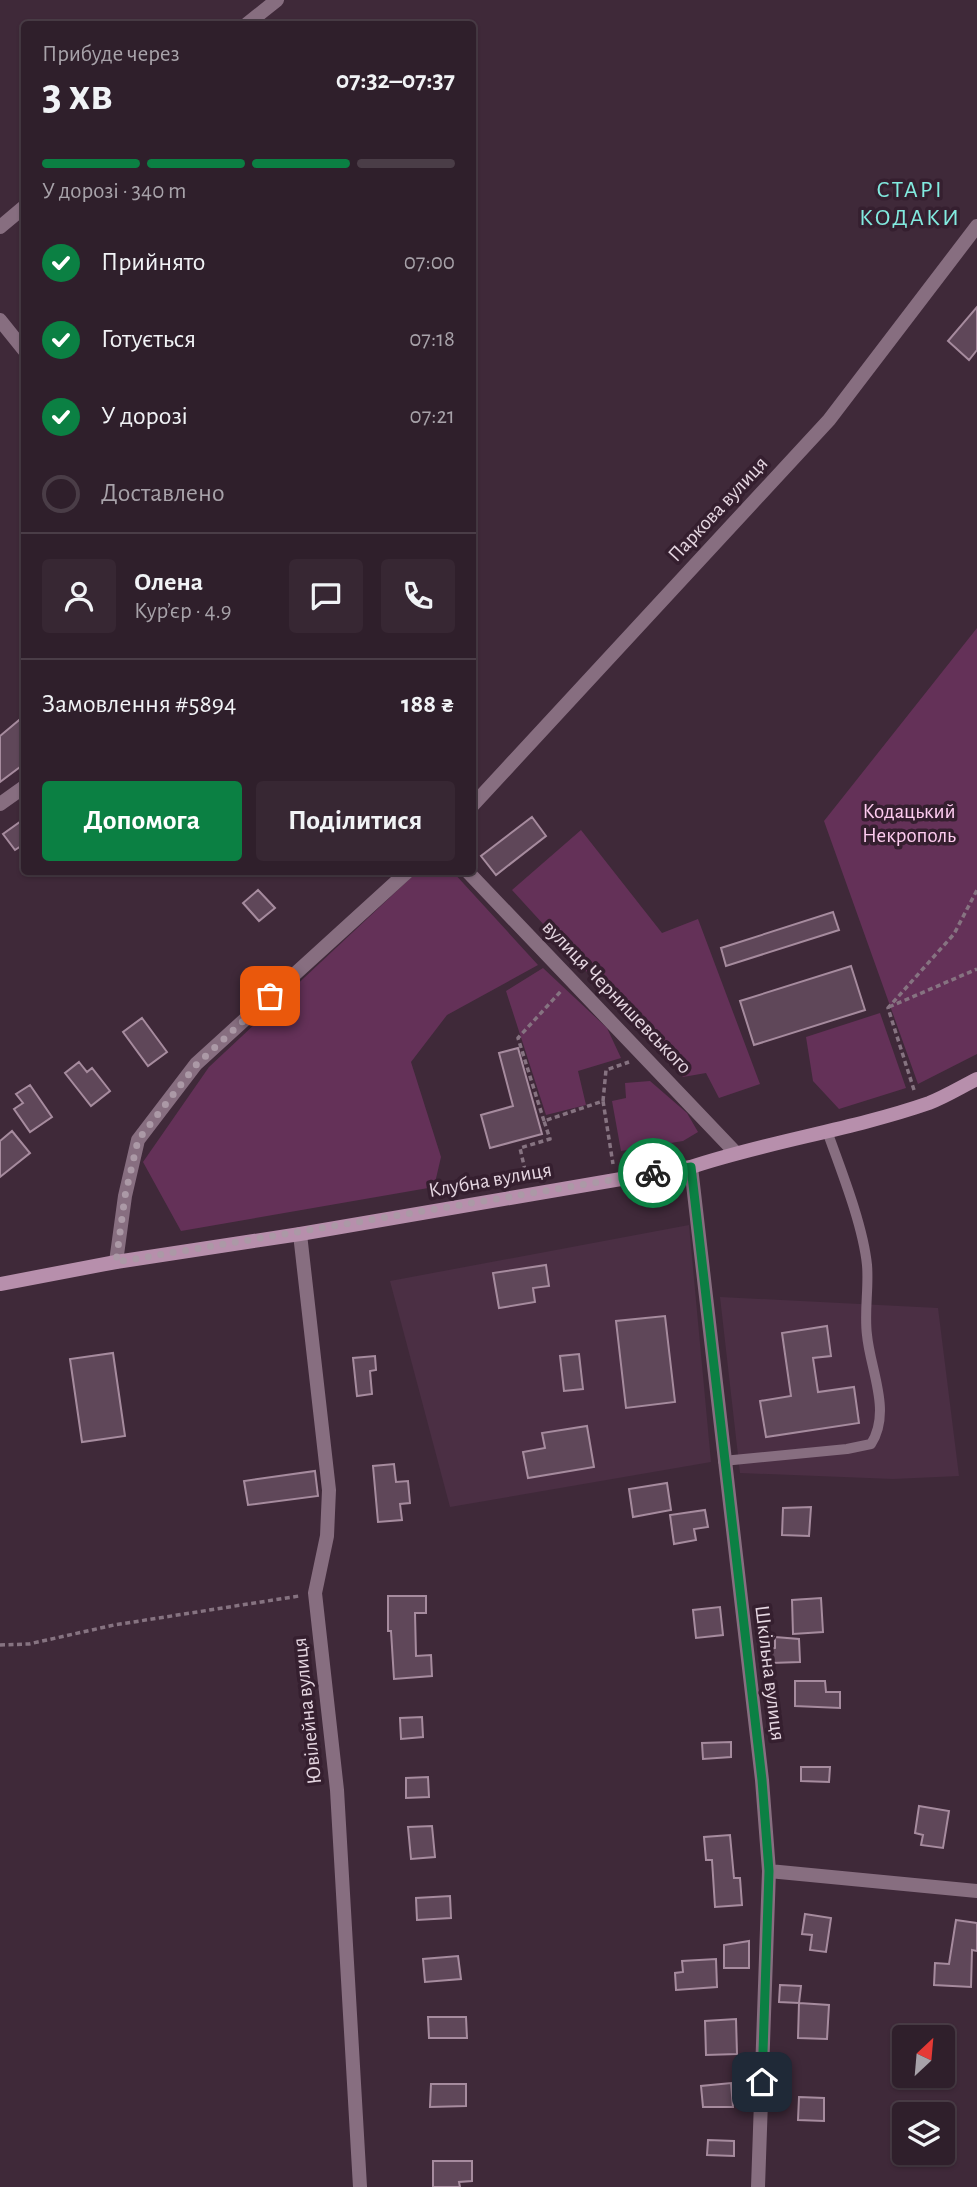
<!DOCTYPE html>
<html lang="uk">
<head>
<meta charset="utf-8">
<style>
  :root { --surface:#2f1f2b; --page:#372733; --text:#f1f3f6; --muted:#a7a2a9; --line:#4a3d47; --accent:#0b8043 }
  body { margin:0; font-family:"Alegreya Sans",sans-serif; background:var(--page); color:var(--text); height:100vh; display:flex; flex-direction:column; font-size:26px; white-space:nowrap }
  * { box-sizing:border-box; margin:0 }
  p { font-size:23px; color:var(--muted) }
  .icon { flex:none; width:38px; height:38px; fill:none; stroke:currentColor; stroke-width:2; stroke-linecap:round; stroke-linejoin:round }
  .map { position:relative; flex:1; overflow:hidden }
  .panel { position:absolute; left:21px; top:21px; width:455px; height:854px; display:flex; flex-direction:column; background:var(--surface); border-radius:7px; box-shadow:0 2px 5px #0004,0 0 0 2px var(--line) }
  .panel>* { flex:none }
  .needle { width:46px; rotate:26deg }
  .controls { position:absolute; left:892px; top:2025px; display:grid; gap:14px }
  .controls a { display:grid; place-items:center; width:63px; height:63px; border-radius:7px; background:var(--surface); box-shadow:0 2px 5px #0004,0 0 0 2px var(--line); font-size:35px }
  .pin { position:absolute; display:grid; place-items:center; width:60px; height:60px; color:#fff; margin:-30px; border-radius:14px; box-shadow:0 4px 10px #0006 }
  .courier { position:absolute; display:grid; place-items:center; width:70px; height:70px; margin:-35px; border:5px solid #0b8043; border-radius:50%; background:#fff; color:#222; box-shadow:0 2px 9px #0007 }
  .headline em { font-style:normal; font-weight:700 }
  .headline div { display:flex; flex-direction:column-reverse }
  .headline { display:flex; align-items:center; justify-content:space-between; height:119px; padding:0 21px }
  h1 { font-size:46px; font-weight:700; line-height:52px }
  .bar { display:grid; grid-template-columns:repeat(4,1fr); gap:10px 7px; align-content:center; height:84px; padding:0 21px }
  .bar i { height:9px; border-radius:5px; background:var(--line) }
  .bar .on { background:var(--accent) }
  .bar p { grid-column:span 4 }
  .line { display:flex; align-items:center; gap:18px; padding:0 21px; border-top:2px solid var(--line) }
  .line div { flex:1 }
  .round { display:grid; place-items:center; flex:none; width:74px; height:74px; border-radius:7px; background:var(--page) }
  ol { padding:0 21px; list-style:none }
  li { display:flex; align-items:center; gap:21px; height:77px }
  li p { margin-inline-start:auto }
  li .icon { padding:7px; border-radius:50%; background:var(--accent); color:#fff; stroke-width:4 }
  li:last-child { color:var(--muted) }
  li i { width:38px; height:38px; border:4px solid var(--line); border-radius:50% }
  .cta { display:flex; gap:14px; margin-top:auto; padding:14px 21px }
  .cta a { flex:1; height:80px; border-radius:7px; background:var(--accent); color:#fff; font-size:28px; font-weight:700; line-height:80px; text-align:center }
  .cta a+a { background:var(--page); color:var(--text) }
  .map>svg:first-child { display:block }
  .built { fill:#4b2f44 }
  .green { fill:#643158 }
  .building { fill:#5f4759; stroke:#a68b9e; stroke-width:2 }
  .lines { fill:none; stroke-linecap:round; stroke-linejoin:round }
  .path { stroke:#867381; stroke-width:3.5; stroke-dasharray:5 3.5; stroke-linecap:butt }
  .lane { stroke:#876e80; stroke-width:10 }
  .street { stroke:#876e80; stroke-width:14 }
  .secondary { stroke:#b78fac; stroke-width:14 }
  .done { stroke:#ab99a6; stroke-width:7; stroke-dasharray:0 12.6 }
  .route { stroke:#0b8043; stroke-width:9 }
  .labels { text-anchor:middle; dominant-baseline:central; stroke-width:7; stroke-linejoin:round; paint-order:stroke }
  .street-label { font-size:21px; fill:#e5d6e1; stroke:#351f2f }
  .park-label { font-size:21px; fill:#feccf0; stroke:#351f2f }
  .quarter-label { font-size:24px; letter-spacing:2px; fill:#82ebe0; stroke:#351f2f }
</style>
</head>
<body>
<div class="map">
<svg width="977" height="2187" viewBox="0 0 977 2187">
  <rect width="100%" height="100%" fill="#3f2939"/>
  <path class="built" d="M689 1225 711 1462 450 1507 390 1281Z
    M720 1297 938 1308 959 1476 893 1479 740 1473Z"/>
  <path class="green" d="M977 628V1054L918 1084 824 821Z
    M581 830 662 933 698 919 760 1084 719 1098 706 1073 683 1077 512 890Z
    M417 872H453L538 965 447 1015 411 1062 441 1157 434 1187 181 1231 143 1162 209 1067Z
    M543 968 607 1028 621 1058 578 1071 586 1105 546 1115 506 991Z
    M880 1013 906 1088 839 1109 813 1081 806 1037Z
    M650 1081 687 1113 698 1132 683 1141 621 1151 612 1101 626 1098 625 1083Z"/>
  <path class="building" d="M977 307V350L969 360 948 341Z
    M24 716V764L0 782V736Z
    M532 817 546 836 496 875 481 856Z
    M24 819V844L15 850 3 834Z
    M258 890 275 908 259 921 243 903Z
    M833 912 839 930 726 966 721 948Z
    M851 966 865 1010 754 1045 740 1001Z
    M142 1018 167 1052 148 1066 123 1032Z
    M518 1048 542 1134 490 1148 481 1115 513 1106 499 1053Z
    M79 1062 87 1072 92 1068 110 1091 91 1106 65 1073Z
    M30 1085 52 1117 30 1132 14 1109 23 1103 16 1094Z
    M12 1131 30 1153 0 1177V1141Z
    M546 1265 549 1286 533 1288 535 1302 499 1308 493 1273Z
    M665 1316 675 1402 626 1408 616 1321Z
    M827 1326 831 1356 813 1358 818 1392 854 1387 859 1423 766 1437 760 1401 791 1396 782 1333Z
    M113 1353 125 1436 82 1442 70 1359Z
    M579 1354 583 1389 564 1391 560 1356Z
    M375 1356 376 1370 370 1371 372 1394 357 1396 353 1358Z
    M587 1426 594 1467 528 1478 523 1452 545 1448 542 1433Z
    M394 1464 396 1482 408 1481 410 1503 400 1504 402 1520 378 1522 373 1466Z
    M315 1471 318 1496 248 1505 244 1481Z
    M667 1483 671 1510 633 1517 629 1489Z
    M811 1507 809 1536 782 1535 783 1508Z
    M705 1510 708 1527 694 1529 696 1540 674 1544 670 1515Z
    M388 1596H426V1613H415L416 1656 431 1655 432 1676 394 1679 391 1631H388Z
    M821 1598 823 1632 793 1634 792 1600Z
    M720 1607 723 1635 696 1638 693 1610Z
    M775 1637 799 1639 800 1662 771 1663 770 1649 775 1648Z
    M795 1681H825L826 1692H840V1708L795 1706Z
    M422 1717 423 1737 401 1739 400 1718Z
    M731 1742V1757L703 1759 702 1743Z
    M801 1767H830L829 1782 801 1781Z
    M428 1777 429 1797 406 1798V1778Z
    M919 1806 949 1811 943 1848 921 1845 923 1835 915 1833Z
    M432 1826 435 1857 411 1859 408 1827Z
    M730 1835 734 1878H740L742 1905 715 1907 712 1860H706L704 1837Z
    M450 1896 451 1918 417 1920 416 1898Z
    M805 1914 831 1918 826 1952 810 1950 812 1935 802 1934Z
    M956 1920 977 1923V1951L972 1950 971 1987 934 1985 935 1963 949 1964Z
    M749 1941V1968H724V1945Z
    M458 1956 461 1979 425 1982 423 1959Z
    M716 1959 717 1987 676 1990 675 1973 683 1972 682 1961Z
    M780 1985 801 1986 799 2003 779 2002Z
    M799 2003 829 2005 827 2039 798 2038Z
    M428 2017H466L467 2038H429Z
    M736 2019 737 2054 706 2055 705 2021Z
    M731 2083 733 2107H703L701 2086Z
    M431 2084H466V2106L430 2107Z
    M799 2097 824 2098V2121L798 2120Z
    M708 2140 734 2141V2156L707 2155Z
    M433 2161H472V2181L459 2182 460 2187H433Z"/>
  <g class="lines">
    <path class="path" d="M889 1007 977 969
      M914 1090 888 1008 954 934 977 890
      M603 1101 606 1070 629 1062
      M544 1121 518 1038 562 990
      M527 1179 520 1148 550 1139 544 1121 603 1101 613 1164
      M0 1645 29 1644 114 1625 299 1596"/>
    <path class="lane" d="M723 1461 847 1449 871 1444C892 1412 870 1369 867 1335 864 1312 869 1288 867 1265 863 1225 841 1170 827 1131"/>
    <path class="street" d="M247 24 277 0
      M0 227 24 207
      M0 320 24 350
      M0 804 24 787
      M472 806 829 420 977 226
      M468 872 735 1152
      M691 1167 762 1780 769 1871 758 2187
      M300 1234 329 1490 327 1536 315 1593 337 1790 360 2187
      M116 1262 125 1196 138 1140 196 1064 407 872
      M769 1871 977 1891"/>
    <path class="secondary" d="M0 1284 116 1262 300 1234 691 1167C769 1141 851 1130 929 1103 945 1097 961 1087 977 1079"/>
  </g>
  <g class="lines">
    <path class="done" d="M270 996 196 1065 138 1140 125 1196 116 1262 653 1173"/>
    <path class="route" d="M653 1173 691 1167 762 1780 769 1871 762 2082"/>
  </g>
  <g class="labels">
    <g class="street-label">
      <text transform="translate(718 509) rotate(-47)">Паркова вулиця</text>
      <text transform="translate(617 997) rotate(46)">вулиця Чернишевського</text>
      <text transform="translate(490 1180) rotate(-10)">Клубна вулиця</text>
      <text transform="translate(770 1673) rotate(83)">Шкільна вулиця</text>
      <text transform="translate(307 1711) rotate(-96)">Ювілейна вулиця</text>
    </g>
    <g class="park-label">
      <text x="909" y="811">Кодацький<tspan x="909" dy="24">Некрополь</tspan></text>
    </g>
    <g class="quarter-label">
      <text x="910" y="190">СТАРІ<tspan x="910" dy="28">КОДАКИ</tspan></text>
    </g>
  </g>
</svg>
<div class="controls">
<a><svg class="needle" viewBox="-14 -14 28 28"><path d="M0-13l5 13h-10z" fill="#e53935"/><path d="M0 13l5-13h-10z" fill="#a7a2a9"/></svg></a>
<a><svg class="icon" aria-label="layers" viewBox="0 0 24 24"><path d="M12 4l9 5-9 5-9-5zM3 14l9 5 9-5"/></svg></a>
</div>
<div class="pin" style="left:270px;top:996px;background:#ea580c"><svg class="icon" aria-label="bag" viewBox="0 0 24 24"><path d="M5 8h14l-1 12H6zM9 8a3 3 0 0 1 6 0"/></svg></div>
<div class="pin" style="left:762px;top:2082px;background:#1f2937"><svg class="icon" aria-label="home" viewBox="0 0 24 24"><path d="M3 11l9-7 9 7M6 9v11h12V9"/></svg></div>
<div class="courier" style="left:653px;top:1173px"><svg class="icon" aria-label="bike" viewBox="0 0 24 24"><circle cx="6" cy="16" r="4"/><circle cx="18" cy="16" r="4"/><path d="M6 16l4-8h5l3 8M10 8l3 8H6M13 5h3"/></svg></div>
<section class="panel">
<div class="headline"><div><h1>3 хв</h1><p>Прибуде через</p></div><em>07:32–07:37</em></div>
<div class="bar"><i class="on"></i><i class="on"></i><i class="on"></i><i></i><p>У дорозі · 340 m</p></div>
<ol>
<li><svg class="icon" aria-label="check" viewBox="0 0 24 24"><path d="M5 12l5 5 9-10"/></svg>Прийнято<p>07:00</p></li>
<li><svg class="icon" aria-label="check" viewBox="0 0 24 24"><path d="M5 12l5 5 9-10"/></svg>Готується<p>07:18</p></li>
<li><svg class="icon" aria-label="check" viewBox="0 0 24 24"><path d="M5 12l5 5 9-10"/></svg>У дорозі<p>07:21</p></li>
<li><i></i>Доставлено</li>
</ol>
<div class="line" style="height:126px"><a class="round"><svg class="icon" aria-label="person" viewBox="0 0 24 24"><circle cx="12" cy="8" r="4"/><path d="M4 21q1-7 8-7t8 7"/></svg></a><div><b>Олена</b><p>Кур’єр · 4.9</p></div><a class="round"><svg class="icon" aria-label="chat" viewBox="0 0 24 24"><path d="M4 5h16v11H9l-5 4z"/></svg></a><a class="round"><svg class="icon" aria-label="phone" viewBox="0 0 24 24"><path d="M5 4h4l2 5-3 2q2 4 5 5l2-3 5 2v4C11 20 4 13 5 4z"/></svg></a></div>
<div class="line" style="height:91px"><div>Замовлення #5894</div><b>188 ₴</b></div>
<div class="cta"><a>Допомога</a><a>Поділитися</a></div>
</section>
</div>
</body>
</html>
